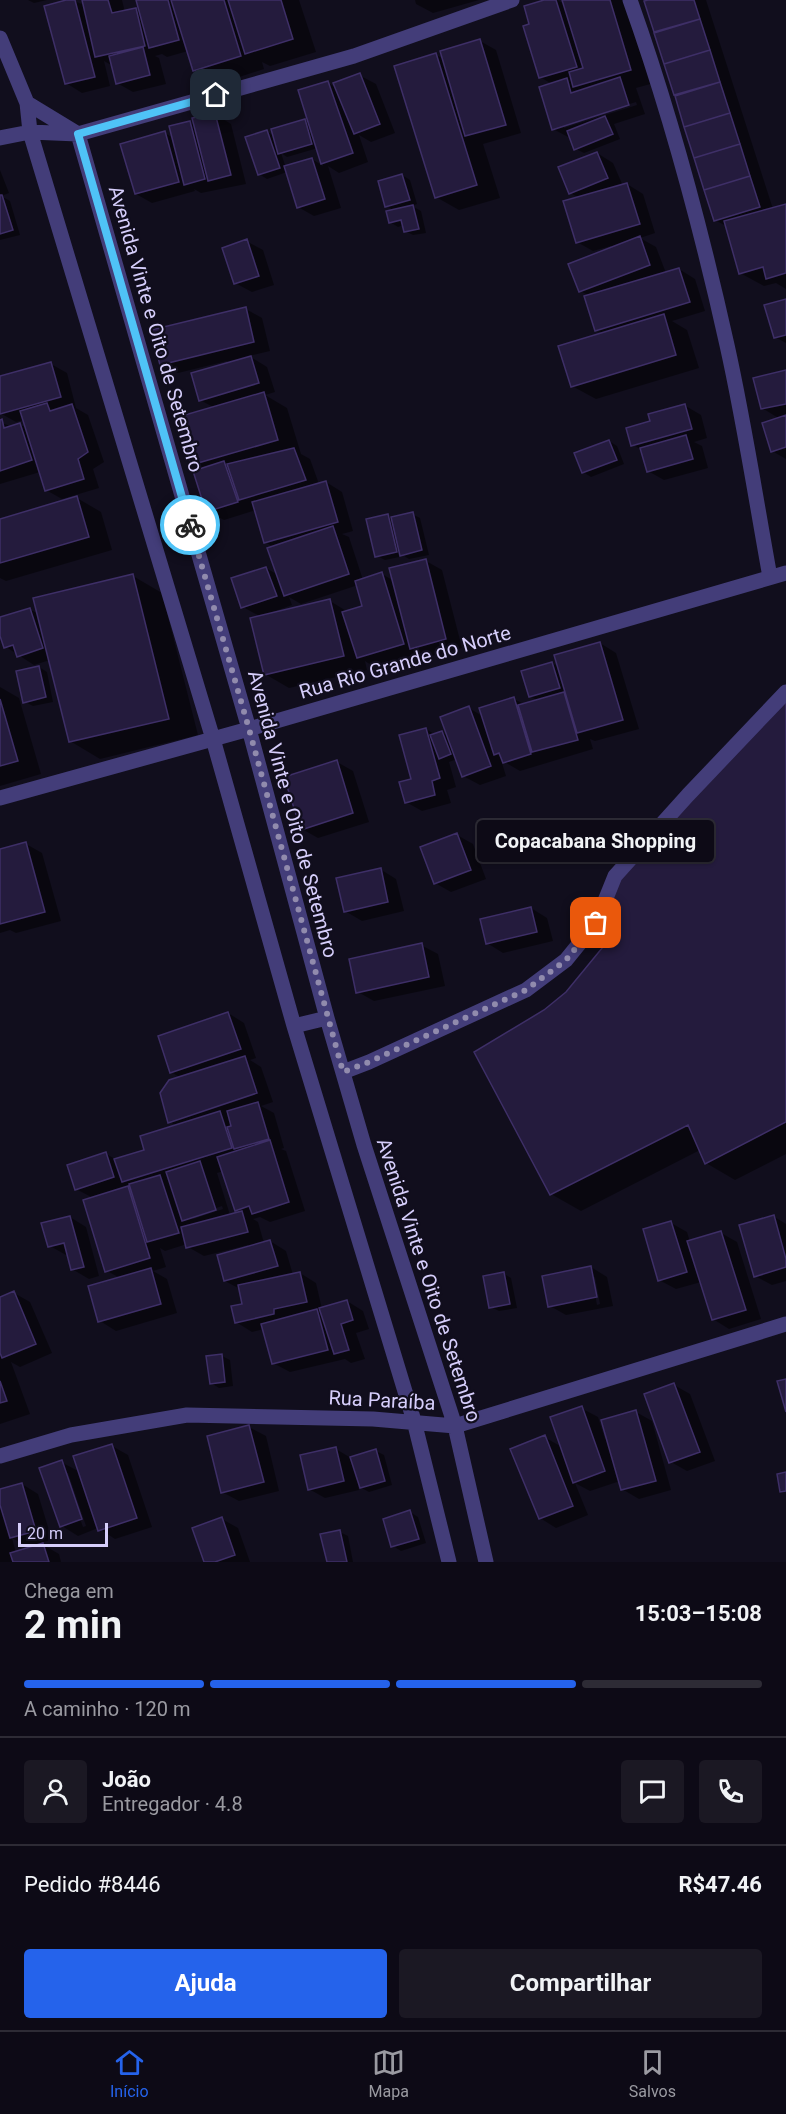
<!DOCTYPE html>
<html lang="pt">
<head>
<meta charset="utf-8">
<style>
  :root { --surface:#0d0a16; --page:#1b1823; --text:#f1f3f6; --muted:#9a9aa1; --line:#2d2b35; --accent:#2563eb }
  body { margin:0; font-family:Roboto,sans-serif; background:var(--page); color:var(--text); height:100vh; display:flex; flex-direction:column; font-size:22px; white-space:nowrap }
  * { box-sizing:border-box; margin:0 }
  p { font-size:20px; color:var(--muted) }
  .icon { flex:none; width:33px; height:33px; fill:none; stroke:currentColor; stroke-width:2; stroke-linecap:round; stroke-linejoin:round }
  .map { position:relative; height:1562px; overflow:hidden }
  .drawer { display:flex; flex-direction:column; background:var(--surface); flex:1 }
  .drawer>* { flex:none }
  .scale { position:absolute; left:18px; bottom:15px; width:90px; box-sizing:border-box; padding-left:6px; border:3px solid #d6cefb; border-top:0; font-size:16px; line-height:21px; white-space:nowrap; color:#d6cefb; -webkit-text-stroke:4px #110e1d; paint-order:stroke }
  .pin { position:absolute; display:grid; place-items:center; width:51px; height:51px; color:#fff; margin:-26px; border-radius:12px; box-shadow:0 3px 9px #0006 }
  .courier { position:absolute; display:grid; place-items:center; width:60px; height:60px; margin:-30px; border:4px solid #4fc3f7; border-radius:50%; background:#fff; color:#222; box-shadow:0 2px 8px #0007 }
  .bubble { position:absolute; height:42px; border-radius:6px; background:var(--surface); box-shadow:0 2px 4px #0004,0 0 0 2px var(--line); font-size:20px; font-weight:700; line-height:42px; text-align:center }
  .headline em { font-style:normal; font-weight:700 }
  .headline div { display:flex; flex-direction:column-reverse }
  .headline { display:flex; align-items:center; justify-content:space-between; height:102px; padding:0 24px }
  h1 { font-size:39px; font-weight:700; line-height:45px }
  .bar { display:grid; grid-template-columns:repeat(4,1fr); gap:9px 6px; align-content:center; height:72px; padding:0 24px }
  .bar i { height:8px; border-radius:4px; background:var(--line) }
  .bar .selected { background:var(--accent) }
  .bar p { grid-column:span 4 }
  .line { display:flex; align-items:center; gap:15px; padding:0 24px; border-top:2px solid var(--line) }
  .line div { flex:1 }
  .round { display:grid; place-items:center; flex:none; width:63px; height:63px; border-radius:6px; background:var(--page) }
  .primary-button { display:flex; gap:12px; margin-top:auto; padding:12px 24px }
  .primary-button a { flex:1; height:69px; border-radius:6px; background:var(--accent); color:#fff; font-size:24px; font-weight:700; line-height:69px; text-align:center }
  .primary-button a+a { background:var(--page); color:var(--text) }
  .dock { display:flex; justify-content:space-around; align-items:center; height:84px; border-top:2px solid var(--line); background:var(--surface); font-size:16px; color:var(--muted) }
  .dock a { display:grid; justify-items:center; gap:3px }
  .dock .selected { color:var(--accent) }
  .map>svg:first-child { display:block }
  .shadow { fill:#0007; fill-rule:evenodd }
  .building { fill:#241b3d; stroke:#3e2f67; stroke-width:1.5 }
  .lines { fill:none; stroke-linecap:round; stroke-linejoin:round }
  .minor { stroke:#433d79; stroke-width:15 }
  .done { stroke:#918bad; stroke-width:6; stroke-dasharray:0 10.8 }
  .route { stroke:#4fc3f7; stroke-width:8 }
  .labels { text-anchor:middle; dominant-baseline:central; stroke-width:4.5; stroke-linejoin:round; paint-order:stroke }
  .street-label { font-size:20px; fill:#d6cefb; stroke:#110e1d }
</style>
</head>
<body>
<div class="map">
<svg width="786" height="1562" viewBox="0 0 786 1562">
  <rect width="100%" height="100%" fill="#110e1d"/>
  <path class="shadow" d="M28 0H47L34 3Z
    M72 0 84 5 83 0H122L125 12 136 9 141 12 137 0H299L316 52 270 66 262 62 264 69 218 84 194 70 188 51 167 57 162 54 155 56 159 58 166 84 133 92 117 83 113 66 104 61 110 86 82 93 66 83Z
    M415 0H479L433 13 416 4Z
    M549 0H557L566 5 564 0H629L654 83 636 88 645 114 614 124 620 139 584 153 576 149 570 138 553 129 552 84 540 77 531 25ZM636 102 637 105 564 128V125Z
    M653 0H706L773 209 786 206V289L776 283 764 286 740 273 728 227 715 220 646 2Z
    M480 41 496 50 521 133 483 144 500 198 459 210 436 197V55L444 59Z
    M359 75 376 84 395 133 371 142 359 135 368 162 339 173 328 166 341 208 314 216 298 207 287 172 267 179 259 174 267 131 274 136 305 120 310 124 328 83 337 88ZM318 148 323 166 312 159 286 168 281 153 287 157Z
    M215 114 231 124 246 184 201 193 194 189 195 191 152 203 136 194 165 133 173 138 190 122 196 126Z
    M597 153 613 163 623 186 627 184 643 194 655 233 640 238 656 247 666 273 679 269 695 279 705 311 672 321 687 330 699 368 596 399 572 386 604 334 596 330 590 296 580 291 611 249V246L593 251 577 242 580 198 570 193Z
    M0 170 9 193 1 196 10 201 20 235 0 240Z
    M402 175 410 180 417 204 412 206 421 211 426 233 413 235 405 231 404 225 398 227 390 222 394 211 387 206Z
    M246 241 263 250 274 285 252 292 235 283Z
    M786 300V343L775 337Z
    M246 309 262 318 270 351 249 356 267 367 275 392 265 395 287 408 301 454 310 459 319 484 326 482 342 492 353 531 342 534 349 537 363 580 382 574 394 581 426 561 442 570 462 648 428 657 420 653 374 667 365 661 367 670 289 688 265 674 261 617 243 607 266 568 278 575 275 548 265 542 256 510 224 520 208 511 203 469 193 464 215 408 200 400 228 364 227 361 178 373 161 364ZM358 585 364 607 348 612 330 601 268 616 267 614 292 605 289 597 301 604Z
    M51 364 67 373 76 408 88 415 104 462 93 469 99 488 62 499 46 490 40 472 0 484V422L12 427 20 424 27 429 24 420 16 422 0 413V377Z
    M786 372V459L772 451 780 419 762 408Z
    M684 405 701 415 707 438 694 442 702 446 708 468 664 480 648 471 642 450 633 445 652 422Z
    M609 441 617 446 624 464 591 477 583 472Z
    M77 498 101 512 112 550 6 581 0 578V521Z
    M412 514 420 518 429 555 409 559 404 556 385 560 377 556 387 515 393 518Z
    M133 576 162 593 198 735 100 759 70 741 50 660 34 665 6 647 0 631V619L29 609 39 614Z
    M600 643 616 653 639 729 595 741 590 739 593 749 520 771 501 760 506 776 480 785 463 776 457 759 449 762 456 787 447 790 451 803 422 811 406 802 426 729 436 735 442 732 449 737 469 708 484 717 514 699 524 704 538 701 530 696 552 663 560 668Z
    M39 667 47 672 53 702 33 706 25 702Z
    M0 687 19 698 41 774 0 786Z
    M786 699V1154L735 1180 706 1163 700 1150 581 1211 551 1194 545 1012 567 993 614 936Z
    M337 762 353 771 369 822 318 838 302 829Z
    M457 835 473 844 486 879 451 892 435 883Z
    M26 844 42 853 61 921 16 933 10 930 0 933V851Z
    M380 869 396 879 404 911 362 921 345 911Z
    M531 908 547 918 553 941 503 953 487 943Z
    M421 945 438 954 445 986 374 1001 358 992Z
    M228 1013 244 1023 256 1058 250 1060 261 1067 273 1102 261 1106 274 1113 284 1148 281 1149 286 1151 305 1211 270 1222 260 1217 253 1219 258 1222 264 1243 270 1241 286 1251 293 1275 300 1273 316 1283 322 1309 347 1301 363 1311 369 1329 356 1333 365 1359 351 1363 345 1359 290 1372 273 1363 264 1329 252 1332 236 1322 244 1305 240 1289 225 1281 248 1247V1245L204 1256 188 1247 187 1244 165 1251 160 1248 166 1267 153 1271 167 1279 177 1313 116 1331 100 1321 120 1278 107 1271 93 1198 76 1189 106 1154 117 1160 146 1151 177 1126 170 1122 181 1078 171 1072ZM224 1171 236 1210 241 1212 230 1215 217 1173ZM222 1206 223 1209 193 1219V1216Z
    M773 1216 786 1224V1281L772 1285 755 1276Z
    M70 1217 86 1227 99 1276 89 1279 72 1269 68 1254 66 1255 50 1246Z
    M671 1223 687 1232 690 1242 721 1233 737 1242 761 1319 729 1329 713 1319 701 1282 676 1289 659 1280Z
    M591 1267 607 1277 613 1306 566 1315 550 1306ZM592 1277H595L600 1304 597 1305Z
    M503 1273 511 1278 517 1308 499 1311 491 1307Z
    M14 1293 30 1302 52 1353 20 1367 11 1362 30 1414 0 1424V1299Z
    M222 1356 230 1360 233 1386 219 1388 211 1383Z
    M674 1385 690 1394 715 1461 687 1471 671 1462Z
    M581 1408 598 1417 605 1439 636 1412 652 1421 671 1490 639 1499 622 1489 620 1481 590 1491 575 1483 588 1515 556 1528 540 1518 544 1437 562 1447Z
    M249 1427 266 1436 279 1491 239 1501 222 1492Z
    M112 1446 128 1455 152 1527 115 1539 98 1528 78 1536 62 1526 61 1462 80 1472ZM64 1473H68L86 1526 83 1527Z
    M336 1449 351 1458 376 1451 384 1455 392 1485 369 1492 358 1486 359 1490 325 1498 309 1489Z
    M22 1484 38 1494 52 1540 40 1543 59 1554 61 1562H0V1491ZM12 1538 31 1548 16 1553Z
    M410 1512 418 1517 426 1543 401 1551 393 1546Z
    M222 1519 238 1528 250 1562H205Z
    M340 1532 348 1536 353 1562H328Z"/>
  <path class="building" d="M66 0H75L95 77 65 84 44 6Z
    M82 0H108L112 13 136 8 145 46 95 57Z
    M136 0H168L179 40 149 48Z
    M171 0H224L241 56 193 71Z
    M228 0H281L293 39 245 54Z
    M544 0H556L577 67 539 78 523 26 529 24 524 6Z
    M562 0H610L631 70 573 87 569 72 583 68Z
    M648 0H694L700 19 654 32 644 1Z
    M700 19 710 50 664 64 654 33Z
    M480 39 506 125 465 136 440 51Z
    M143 47 150 75 116 84 109 56Z
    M710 50 720 82 674 95 664 64Z
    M436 53 477 185 435 198 394 66Z
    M360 73 380 124 354 134 333 83Z
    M620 77 629 105 552 130 539 87 567 78 571 93Z
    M328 81 353 153 321 164 298 90Z
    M720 82 730 113 684 127 675 96Z
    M215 113 231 175 208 181 192 118Z
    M730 113 740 144 694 158 684 127Z
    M605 116 613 134 574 150 567 131Z
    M305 119 312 144 278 154 271 129Z
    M190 121 205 179 184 185 169 126Z
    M267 130 280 168 258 175 245 137Z
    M165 131 179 182 135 194 120 144Z
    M740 144 750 176 704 190 694 158Z
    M597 152 608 178 569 194 558 167Z
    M312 158 325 199 297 208 284 166Z
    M402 174 410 200 385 207 378 181Z
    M750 176 760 207 714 221 704 190Z
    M627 183 640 224 576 243 563 201Z
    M0 195H2L13 230 0 234Z
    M786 204V273L766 279 763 267 739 274 724 221Z
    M413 205 419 229 404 232 401 220 389 223 386 211Z
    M640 236 650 265 579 292 568 264Z
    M247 239 259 276 234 284 222 248Z
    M679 268 690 302 595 331 584 296Z
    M786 299V335L774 338 764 305Z
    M246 307 254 342 160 365 151 330Z
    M664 314 676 355 571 387 558 346Z
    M251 356 259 383 199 401 191 373Z
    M51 362 61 397 0 414V376Z
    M786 370V404L761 409 753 378Z
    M264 392 278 440 191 465 178 417Z
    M47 403 50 411 72 404 88 452 78 459 84 479 45 491 20 411Z
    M685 404 692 429 631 446 626 428 650 421 648 414Z
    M786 415V447L771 452 762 423Z
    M2 419 4 428 20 423 32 460 0 471V420Z
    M686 435 693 459 647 472 640 448Z
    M609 440 617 460 582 473 574 453Z
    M294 448 306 480 239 500 227 464Z
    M224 461 238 502 206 512 193 471Z
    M326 481 338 522 264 543 252 502Z
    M77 496 89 537 0 563V519Z
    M413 512 422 550 400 556 391 517Z
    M388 514 397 552 375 557 366 519Z
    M333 526 349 574 284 596 267 548Z
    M426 559 446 639 410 649 389 568Z
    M266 567 277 596 241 608 231 578Z
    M382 572 404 644 357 658 342 612 362 606 355 581Z
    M133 574 169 719 69 742 33 598Z
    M330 599 344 656 264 675 250 618Z
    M30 608 43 648 17 657 13 645 4 648 0 636V617Z
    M600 642 623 720 577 733 554 655Z
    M552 662 560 688 529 697 521 671Z
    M39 666 46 697 23 703 16 671Z
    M564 692 578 740 532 752 518 705Z
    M514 697 531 754 503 763 499 753 494 755 479 708Z
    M786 697V1122L705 1164 688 1125 550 1195 474 1052 544 1010 566 992 612 936 613 883Z
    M0 699 18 761 0 766Z
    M469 706 491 766 462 777 440 717Z
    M426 728 440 778 432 781 435 795 405 803 399 782 411 779 399 735Z
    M442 731 451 754 439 759 430 735Z
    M337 760 353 813 301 830 284 777Z
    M457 833 471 870 434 884 420 847Z
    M26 842 45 912 0 924V849Z
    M381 868 388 902 344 912 336 878Z
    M531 907 537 932 486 944 480 919Z
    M422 943 429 977 356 993 349 959Z
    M228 1012 241 1049 170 1073 158 1036Z
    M245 1056 257 1093 168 1123 160 1093 169 1080Z
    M258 1102 269 1139 234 1149 227 1127 231 1126 227 1111Z
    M220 1111 232 1148 122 1182 114 1159 144 1150 140 1136Z
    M270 1140 289 1202 252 1214 249 1206 235 1211 217 1157Z
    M106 1152 114 1177 75 1190 67 1165Z
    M200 1161 216 1210 182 1221 166 1172Z
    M160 1175 179 1233 147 1242 129 1184Z
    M128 1186 150 1258 105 1272 83 1200Z
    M242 1211 248 1232 186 1248 181 1227Z
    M774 1215 786 1259V1267L754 1277 739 1225Z
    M70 1216 84 1267 71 1270 64 1243 48 1247 41 1223Z
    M671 1221 687 1272 658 1281 643 1229Z
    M721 1231 746 1310 712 1320 687 1241Z
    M270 1240 278 1266 224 1281 217 1255Z
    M591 1266 597 1297 548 1307 542 1276Z
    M151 1268 161 1304 98 1322 88 1286Z
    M300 1272 307 1302 274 1309V1314L235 1323 231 1306 242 1304 238 1285Z
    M504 1272 510 1304 489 1308 483 1276Z
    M14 1291 36 1344 2 1358 0 1353V1297Z
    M347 1300 353 1320 341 1324 349 1350 334 1354 319 1308Z
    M317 1309 328 1350 272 1364 261 1324Z
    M222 1354 225 1382 210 1384 206 1356Z
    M786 1379V1412L777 1381Z
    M0 1381 7 1401 0 1403Z
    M674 1383 700 1452 669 1463 644 1394Z
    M582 1406 605 1471 573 1483 550 1417Z
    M636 1410 656 1481 621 1490 601 1420Z
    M249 1425 264 1482 221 1493 207 1436Z
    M545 1435 573 1506 539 1519 510 1449Z
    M112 1444 137 1518 98 1531 73 1456Z
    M336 1447 344 1481 308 1490 300 1455Z
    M376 1449 385 1481 360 1488 350 1457Z
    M62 1460 82 1519 60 1527 39 1468Z
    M786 1472V1491L780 1492 777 1474Z
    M22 1483 36 1531 10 1538 0 1505V1489Z
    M410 1510 419 1539 391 1547 383 1519Z
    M222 1517 235 1555 215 1562H204L192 1528Z
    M340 1530 347 1562H327L320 1534Z
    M43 1543 49 1562H13L10 1553Z"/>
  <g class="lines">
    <path class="minor" d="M630 0C670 112 701 228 727 345 744 421 756 500 770 577
      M0 38 27 103 30 132 213 739 294 1026 414 1421 449 1562
      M27 103 78 134 249 729 327 1018 364 1145 455 1426 486 1562
      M0 138 30 132 78 134 354 56 512 0
      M0 798 249 729 786 573
      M294 1026 327 1018
      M343 1072 369 1062 526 990 566 960 596 923 615 876 688 795 786 692
      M0 1456 71 1435 187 1415 373 1419 455 1426 786 1324"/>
  </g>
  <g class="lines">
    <path class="done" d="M190 525 249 729 343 1072 369 1062 526 990 566 960 596 923"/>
    <path class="route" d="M190 525 78 134 216 95"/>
  </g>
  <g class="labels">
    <g class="street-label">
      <text transform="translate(156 329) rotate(74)">Avenida Vinte e Oito de Setembro</text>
      <text transform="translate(405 662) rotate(-16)">Rua Rio Grande do Norte</text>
      <text transform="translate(293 814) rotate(75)">Avenida Vinte e Oito de Setembro</text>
      <text transform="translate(429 1280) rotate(72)">Avenida Vinte e Oito de Setembro</text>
      <text transform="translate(382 1400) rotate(3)">Rua Paraíba</text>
    </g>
  </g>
</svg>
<div class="scale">20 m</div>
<div class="pin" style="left:596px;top:923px;background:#ea580c"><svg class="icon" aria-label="bag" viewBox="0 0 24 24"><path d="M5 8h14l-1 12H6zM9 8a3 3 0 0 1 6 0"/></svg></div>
<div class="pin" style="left:216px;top:95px;background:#1f2937"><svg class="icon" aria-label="home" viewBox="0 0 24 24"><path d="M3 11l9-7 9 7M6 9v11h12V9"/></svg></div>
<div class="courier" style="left:190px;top:525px"><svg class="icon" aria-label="bike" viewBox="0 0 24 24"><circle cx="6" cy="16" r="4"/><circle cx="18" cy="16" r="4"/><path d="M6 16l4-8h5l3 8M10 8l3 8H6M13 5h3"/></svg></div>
<div class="bubble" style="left:477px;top:820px;width:237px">Copacabana Shopping</div>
</div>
<section class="drawer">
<div class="headline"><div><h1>2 min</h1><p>Chega em</p></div><em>15:03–15:08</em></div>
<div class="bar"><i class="selected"></i><i class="selected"></i><i class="selected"></i><i></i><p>A caminho · 120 m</p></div>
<div class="line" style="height:108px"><a class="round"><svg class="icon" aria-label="person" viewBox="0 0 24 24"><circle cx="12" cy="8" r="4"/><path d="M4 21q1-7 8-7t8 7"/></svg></a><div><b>João</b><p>Entregador · 4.8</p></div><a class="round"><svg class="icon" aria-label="chat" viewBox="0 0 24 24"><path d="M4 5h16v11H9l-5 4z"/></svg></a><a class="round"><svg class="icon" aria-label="phone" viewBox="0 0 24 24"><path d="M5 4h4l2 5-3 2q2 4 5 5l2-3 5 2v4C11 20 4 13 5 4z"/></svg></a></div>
<div class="line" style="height:78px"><div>Pedido #8446</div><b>R$47.46</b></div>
<div class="primary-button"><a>Ajuda</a><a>Compartilhar</a></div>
</section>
<nav class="dock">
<a class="selected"><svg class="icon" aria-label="home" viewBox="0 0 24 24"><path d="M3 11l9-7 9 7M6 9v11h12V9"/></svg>Início</a>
<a><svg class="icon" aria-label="map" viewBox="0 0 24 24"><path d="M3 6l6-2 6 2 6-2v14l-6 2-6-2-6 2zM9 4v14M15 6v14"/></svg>Mapa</a>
<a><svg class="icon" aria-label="saved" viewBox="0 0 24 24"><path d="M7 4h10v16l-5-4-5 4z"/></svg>Salvos</a>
</nav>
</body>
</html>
